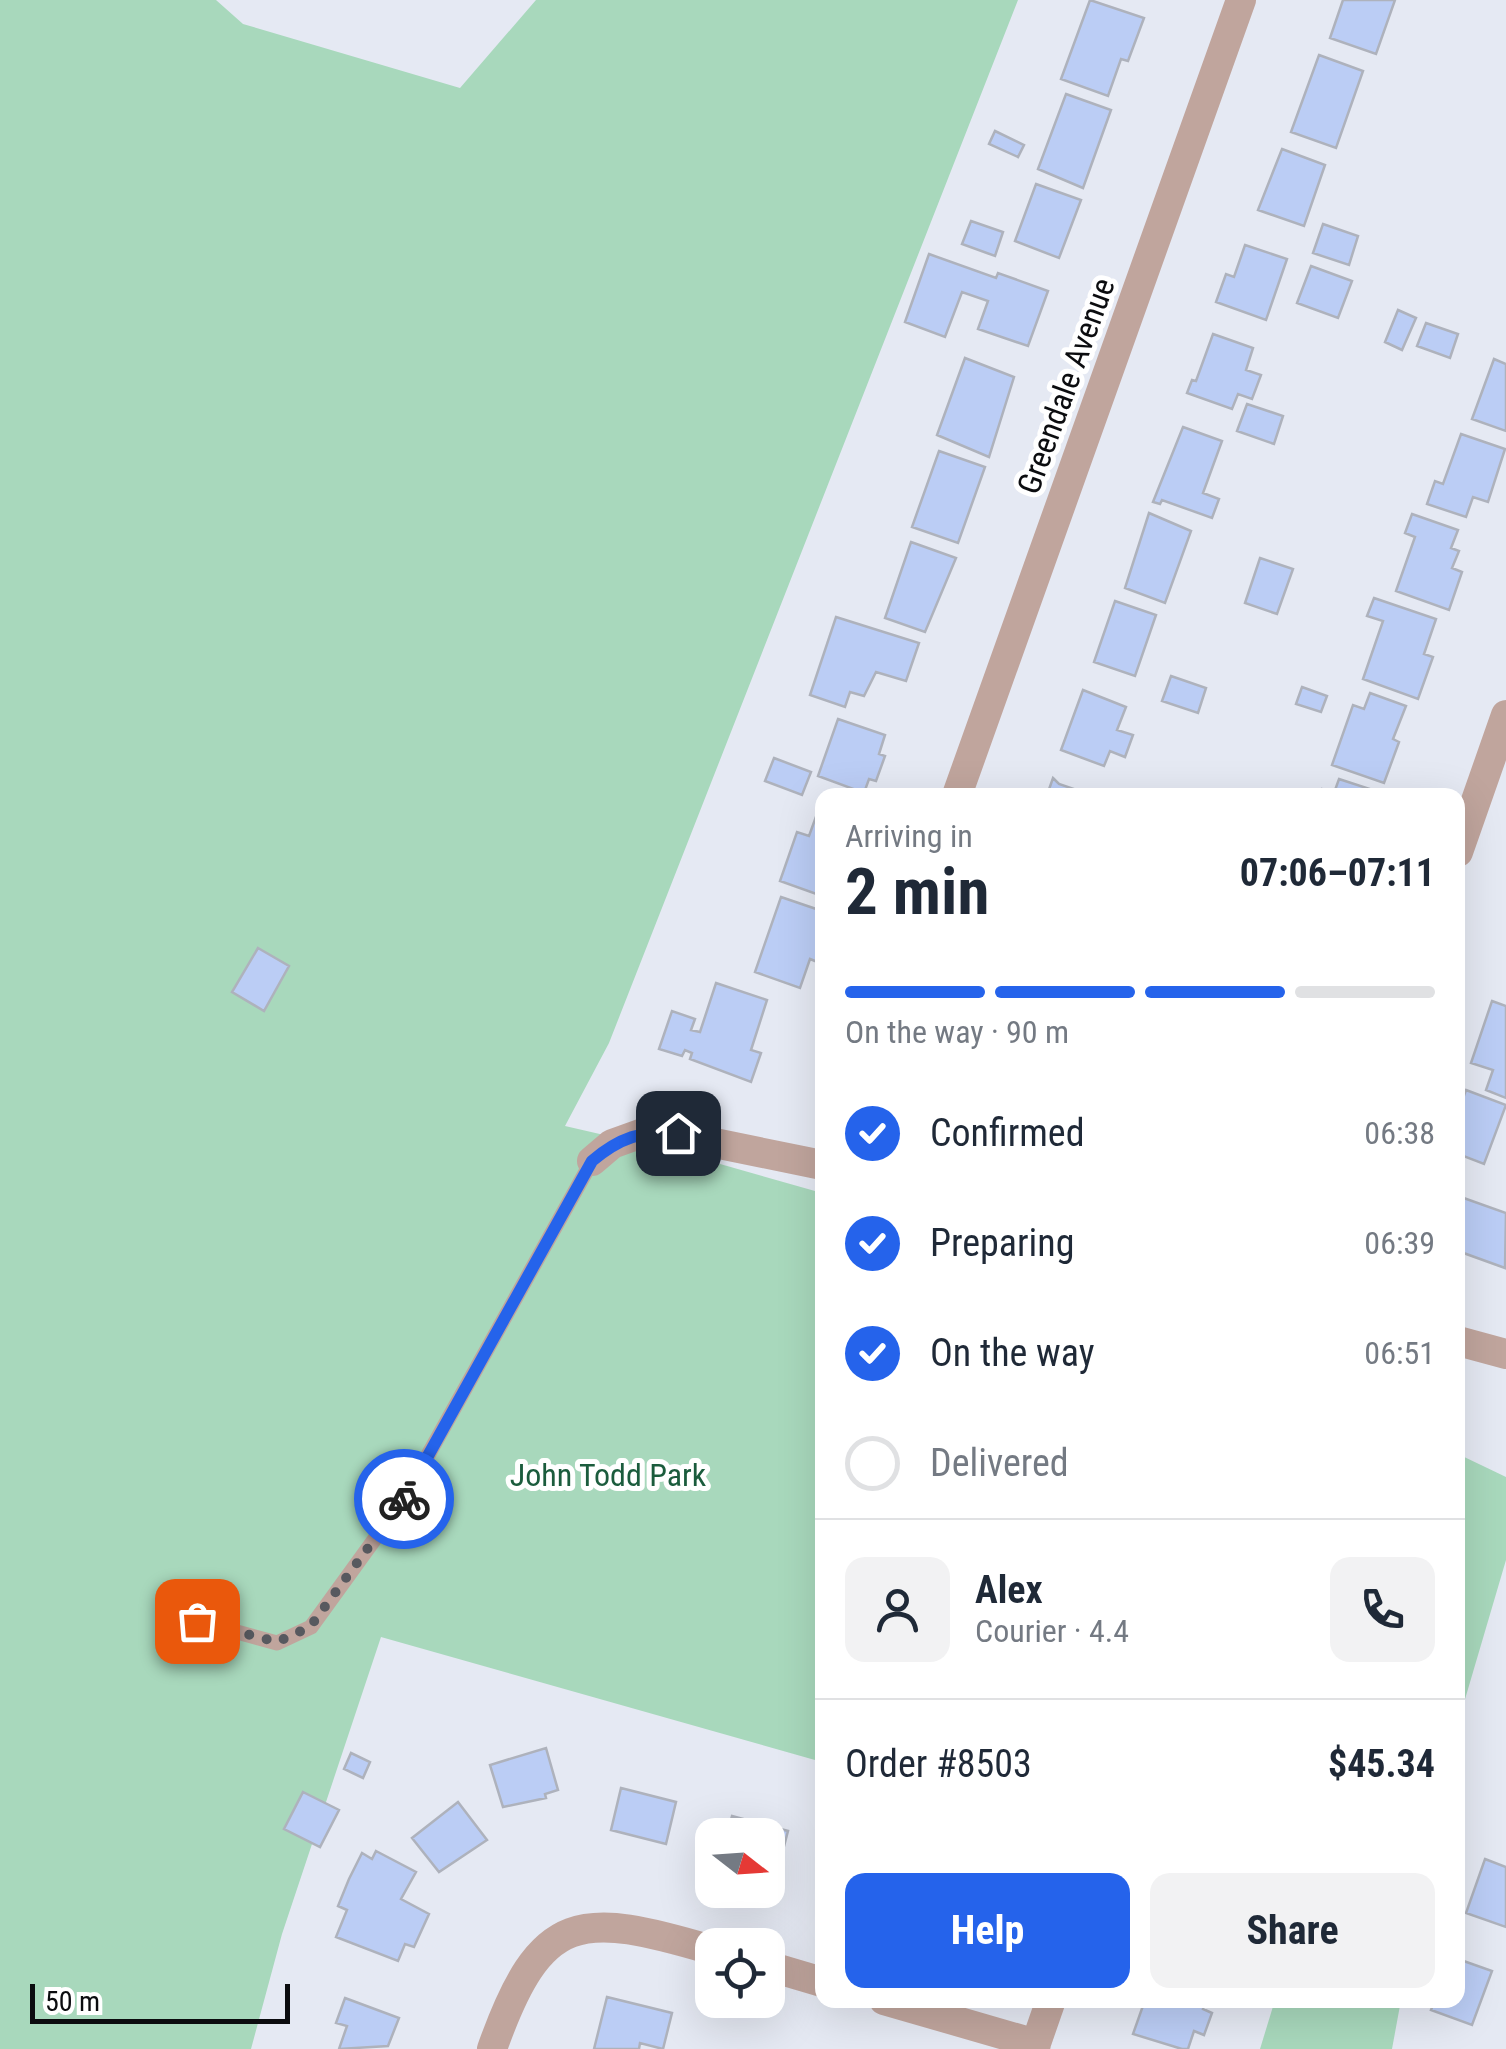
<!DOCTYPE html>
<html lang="en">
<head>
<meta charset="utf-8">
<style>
  :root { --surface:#fff; --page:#f2f2f3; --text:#1f2937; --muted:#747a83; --line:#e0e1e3; --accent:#2563eb }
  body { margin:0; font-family:"Roboto Condensed",sans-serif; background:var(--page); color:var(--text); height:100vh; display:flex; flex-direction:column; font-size:38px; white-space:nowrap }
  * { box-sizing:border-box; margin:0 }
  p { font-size:32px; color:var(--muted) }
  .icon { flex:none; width:55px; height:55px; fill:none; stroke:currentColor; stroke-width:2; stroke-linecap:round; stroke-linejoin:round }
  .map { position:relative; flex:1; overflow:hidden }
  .drawer { position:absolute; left:815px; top:788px; width:650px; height:1220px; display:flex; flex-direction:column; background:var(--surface); border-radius:20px; box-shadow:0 10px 40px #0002 }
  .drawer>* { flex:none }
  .needle { width:65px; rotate:107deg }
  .controls { position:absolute; left:695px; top:1818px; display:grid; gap:20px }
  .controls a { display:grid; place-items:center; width:90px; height:90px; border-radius:20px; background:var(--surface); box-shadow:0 10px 40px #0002; font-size:50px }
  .scale { position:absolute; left:30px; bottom:25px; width:260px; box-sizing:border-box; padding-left:10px; border:5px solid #0b0c0f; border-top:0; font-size:28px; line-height:35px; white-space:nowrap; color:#0b0c0f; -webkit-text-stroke:8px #fff; paint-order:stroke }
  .pin { position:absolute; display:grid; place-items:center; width:85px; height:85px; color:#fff; margin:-42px; border-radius:20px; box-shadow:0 5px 15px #0006 }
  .courier { position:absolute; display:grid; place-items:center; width:100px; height:100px; margin:-50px; border:8px solid #2563eb; border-radius:50%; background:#fff; color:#222; box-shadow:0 2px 12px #0007 }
  .summary em { font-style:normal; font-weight:700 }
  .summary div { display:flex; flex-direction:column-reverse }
  .summary { display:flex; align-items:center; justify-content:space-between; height:170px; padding:0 30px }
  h1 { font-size:65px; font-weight:700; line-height:75px }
  .bar { display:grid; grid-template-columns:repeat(4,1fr); gap:15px 10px; align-content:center; height:120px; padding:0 30px }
  .bar i { height:12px; border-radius:8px; background:var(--line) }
  .bar .on { background:var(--accent) }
  .bar p { grid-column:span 4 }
  .line { display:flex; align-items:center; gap:25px; padding:0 30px; border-top:2px solid var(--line) }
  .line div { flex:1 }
  .round { display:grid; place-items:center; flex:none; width:105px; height:105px; border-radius:20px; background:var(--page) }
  ol { padding:0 30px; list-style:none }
  li { display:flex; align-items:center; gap:30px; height:110px }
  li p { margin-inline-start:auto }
  li .icon { padding:10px; border-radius:50%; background:var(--accent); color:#fff; stroke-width:4 }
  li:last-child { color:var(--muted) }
  li i { width:55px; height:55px; border:5px solid var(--line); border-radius:50% }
  .cta { display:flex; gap:20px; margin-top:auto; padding:20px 30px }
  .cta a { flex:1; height:115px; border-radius:20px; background:var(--accent); color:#fff; font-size:40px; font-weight:700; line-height:115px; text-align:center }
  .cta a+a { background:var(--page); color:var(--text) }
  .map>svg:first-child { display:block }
  .green { fill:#a8d8bc }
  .building { fill:#bbcdf5; stroke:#aeb2bc; stroke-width:2.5 }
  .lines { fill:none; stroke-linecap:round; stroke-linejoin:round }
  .service { stroke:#c0a59d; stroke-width:15 }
  .minor { stroke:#c0a59d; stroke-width:30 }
  .done { stroke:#57595f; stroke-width:10; stroke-dasharray:0 18 }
  .route { stroke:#2563eb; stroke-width:12 }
  .labels { text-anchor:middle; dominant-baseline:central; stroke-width:10; stroke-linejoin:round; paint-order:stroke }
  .street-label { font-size:32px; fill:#0b0c0f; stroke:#fff }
  .park-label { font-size:32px; fill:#1b5c3d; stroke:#fff }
</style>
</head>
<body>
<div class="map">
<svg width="1506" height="2049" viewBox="0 0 1506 2049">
  <rect width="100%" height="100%" fill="#e5e9f3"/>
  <path class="green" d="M0 0H216L243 24 460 88 536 0H1018L609 1043 565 1126 678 1152 822 1193V1762L381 1637 282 1934 251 2049H0Z
    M1458 1454 1506 1477V1560L1458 1723Z
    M1275 2000H1401L1392 2049H1260Z"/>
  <path class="building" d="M1090 0 1144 18 1128 61 1121 59 1108 96 1061 79Z
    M1343 0H1395L1376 54 1330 38Z
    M1319 55 1363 71 1336 148 1291 132Z
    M1066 94 1111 110 1083 188 1038 169Z
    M995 131 1024 145 1018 157 989 144Z
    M1282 149 1325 165 1304 226 1258 210Z
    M1036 184 1081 200 1059 258 1015 241Z
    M971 221 1003 232 995 256 962 244Z
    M1323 224 1358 236 1349 265 1313 253Z
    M1245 245 1287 259 1266 320 1216 302 1226 274 1234 277Z
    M929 254 996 278 998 273 1048 291 1028 346 978 329 988 301 962 292 945 337 905 322Z
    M1311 266 1352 281 1338 318 1297 303Z
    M1398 310 1416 318 1402 350 1385 342Z
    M1426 323 1458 334 1450 358 1417 346Z
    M1213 334 1253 348 1246 370 1261 375 1252 399 1238 394 1232 409 1187 393 1192 380 1196 381Z
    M965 358 1014 377 989 457 937 435Z
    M1494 359 1506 364V431L1472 419Z
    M1247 404 1283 416 1274 444 1237 431Z
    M1183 427 1222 441 1203 493 1219 499 1212 518 1162 500 1160 504 1153 502Z
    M1461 434 1505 449 1488 502 1473 497 1466 517 1427 504 1435 481 1443 484Z
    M939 451 985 467 958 543 912 527Z
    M1149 513 1191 531 1165 603 1125 588Z
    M1412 514 1458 530 1451 548 1459 551 1452 568 1462 572 1449 610 1396 591 1415 537 1405 533Z
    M911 542 956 558 925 632 885 618Z
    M1260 558 1293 569 1277 614 1245 603Z
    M1374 598 1436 619 1424 654 1433 657 1418 699 1363 679 1383 621 1367 616Z
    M1115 601 1156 615 1135 676 1094 662Z
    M836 617 919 643 906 681 876 672 864 696 850 692 845 707 810 695Z
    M1171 676 1206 688 1198 713 1162 701Z
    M1302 687 1327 696 1321 712 1296 704Z
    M1083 690 1126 707 1117 730 1133 735 1125 757 1110 751 1104 766 1061 750Z
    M1370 693 1406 706 1393 739 1399 742 1384 783 1332 765 1353 705 1364 709Z
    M838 719 885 735 879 754 885 756 876 781 869 779 864 793 818 776Z
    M774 758 811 772 802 795 765 781Z
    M1053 778 1059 784 1091 795H1047Z
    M1339 779 1376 791 1375 795H1320L1322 789 1334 793Z
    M817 814 822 815V896L780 881 797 832 809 836Z
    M781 897 822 911V956L820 963 810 959 800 988 755 972Z
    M258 948 289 966 264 1011 232 992Z
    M716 983 767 1000 751 1050 761 1053 751 1082 690 1059 692 1053 685 1050 682 1056 659 1049 672 1011 695 1019 691 1030 700 1032Z
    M1492 1001 1506 1006V1098L1486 1090 1493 1070 1471 1063Z
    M1466 1090 1506 1105 1484 1164 1458 1154V1112Z
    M1458 1196 1506 1213 1505 1268 1458 1251Z
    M546 1748 558 1790 545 1794 546 1798 503 1807 490 1765Z
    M351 1753 370 1762 363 1778 344 1769Z
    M621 1788 676 1802 666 1844 611 1830Z
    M303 1792 339 1810 320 1847 284 1829Z
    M458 1802 487 1840 439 1872 412 1838Z
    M732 1816 788 1831 777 1873 768 1871V1835H727Z
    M376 1851 416 1872 401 1899 429 1914 414 1947 405 1944 398 1961 336 1937 347 1910 338 1906 349 1879 362 1853 372 1859Z
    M1485 1859 1506 1867V1927L1466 1913Z
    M1458 1959 1492 1971 1472 2025 1431 2010 1435 2000H1458Z
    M607 1997 672 2013 663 2049 640 2043 639 2049H594Z
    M345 1998 399 2018 388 2046 339 2049 347 2026 336 2023Z
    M1145 2000H1206L1203 2009 1212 2013 1204 2035 1194 2031 1188 2049H1182L1133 2034Z"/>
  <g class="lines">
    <path class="service" d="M197 1621 277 1643 311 1627 403 1500 592 1161"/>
    <path class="minor" d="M957 795 1241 0
      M1458 852 1506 715
      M592 1161 612 1144 651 1130 822 1165
      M1458 1341 1506 1354
      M768 1966 822 1982
      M884 2000 1036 2044
      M492 2049C541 1910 580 1911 712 1950
      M1034 2049 1051 2000"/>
  </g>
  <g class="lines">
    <path class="done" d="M197 1621 277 1642 310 1627 404 1499"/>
    <path class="route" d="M404 1499 592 1161C619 1138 642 1130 678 1133"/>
  </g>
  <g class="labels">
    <g class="street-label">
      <text transform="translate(1066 386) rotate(-70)">Greendale Avenue</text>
    </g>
    <g class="park-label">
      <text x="608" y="1475">John Todd Park</text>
    </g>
  </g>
</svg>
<div class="controls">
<a><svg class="needle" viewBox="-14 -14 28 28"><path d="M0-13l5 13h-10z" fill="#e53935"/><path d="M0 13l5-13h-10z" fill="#747a83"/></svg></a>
<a><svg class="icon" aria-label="locate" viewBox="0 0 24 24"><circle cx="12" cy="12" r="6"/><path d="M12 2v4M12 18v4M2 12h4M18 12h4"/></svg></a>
</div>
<div class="scale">50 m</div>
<div class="pin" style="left:197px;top:1621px;background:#ea580c"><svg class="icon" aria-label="bag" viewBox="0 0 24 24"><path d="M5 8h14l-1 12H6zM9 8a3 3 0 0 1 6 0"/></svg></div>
<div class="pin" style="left:678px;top:1133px;background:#1f2937"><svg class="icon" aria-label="home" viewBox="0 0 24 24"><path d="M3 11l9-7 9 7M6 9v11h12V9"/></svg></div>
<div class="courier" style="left:404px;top:1499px"><svg class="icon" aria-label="bike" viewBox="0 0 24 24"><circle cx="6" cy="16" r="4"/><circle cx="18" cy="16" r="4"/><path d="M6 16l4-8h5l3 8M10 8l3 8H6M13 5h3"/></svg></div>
<section class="drawer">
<div class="summary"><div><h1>2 min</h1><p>Arriving in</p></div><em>07:06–07:11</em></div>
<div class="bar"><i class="on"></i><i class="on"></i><i class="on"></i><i></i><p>On the way · 90 m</p></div>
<ol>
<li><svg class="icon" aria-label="check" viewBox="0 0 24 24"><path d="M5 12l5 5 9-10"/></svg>Confirmed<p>06:38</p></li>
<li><svg class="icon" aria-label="check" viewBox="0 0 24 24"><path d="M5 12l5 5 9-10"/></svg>Preparing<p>06:39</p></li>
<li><svg class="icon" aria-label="check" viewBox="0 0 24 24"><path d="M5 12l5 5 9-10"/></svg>On the way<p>06:51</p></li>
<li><i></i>Delivered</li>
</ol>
<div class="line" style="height:180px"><a class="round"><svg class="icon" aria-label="person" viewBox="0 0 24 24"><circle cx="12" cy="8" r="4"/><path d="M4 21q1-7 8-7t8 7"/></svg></a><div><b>Alex</b><p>Courier · 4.4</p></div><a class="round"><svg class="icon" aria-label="phone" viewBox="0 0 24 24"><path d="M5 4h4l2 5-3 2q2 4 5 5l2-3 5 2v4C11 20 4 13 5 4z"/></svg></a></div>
<div class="line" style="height:130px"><div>Order #8503</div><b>$45.34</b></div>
<div class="cta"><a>Help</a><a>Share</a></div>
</section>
</div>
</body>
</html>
